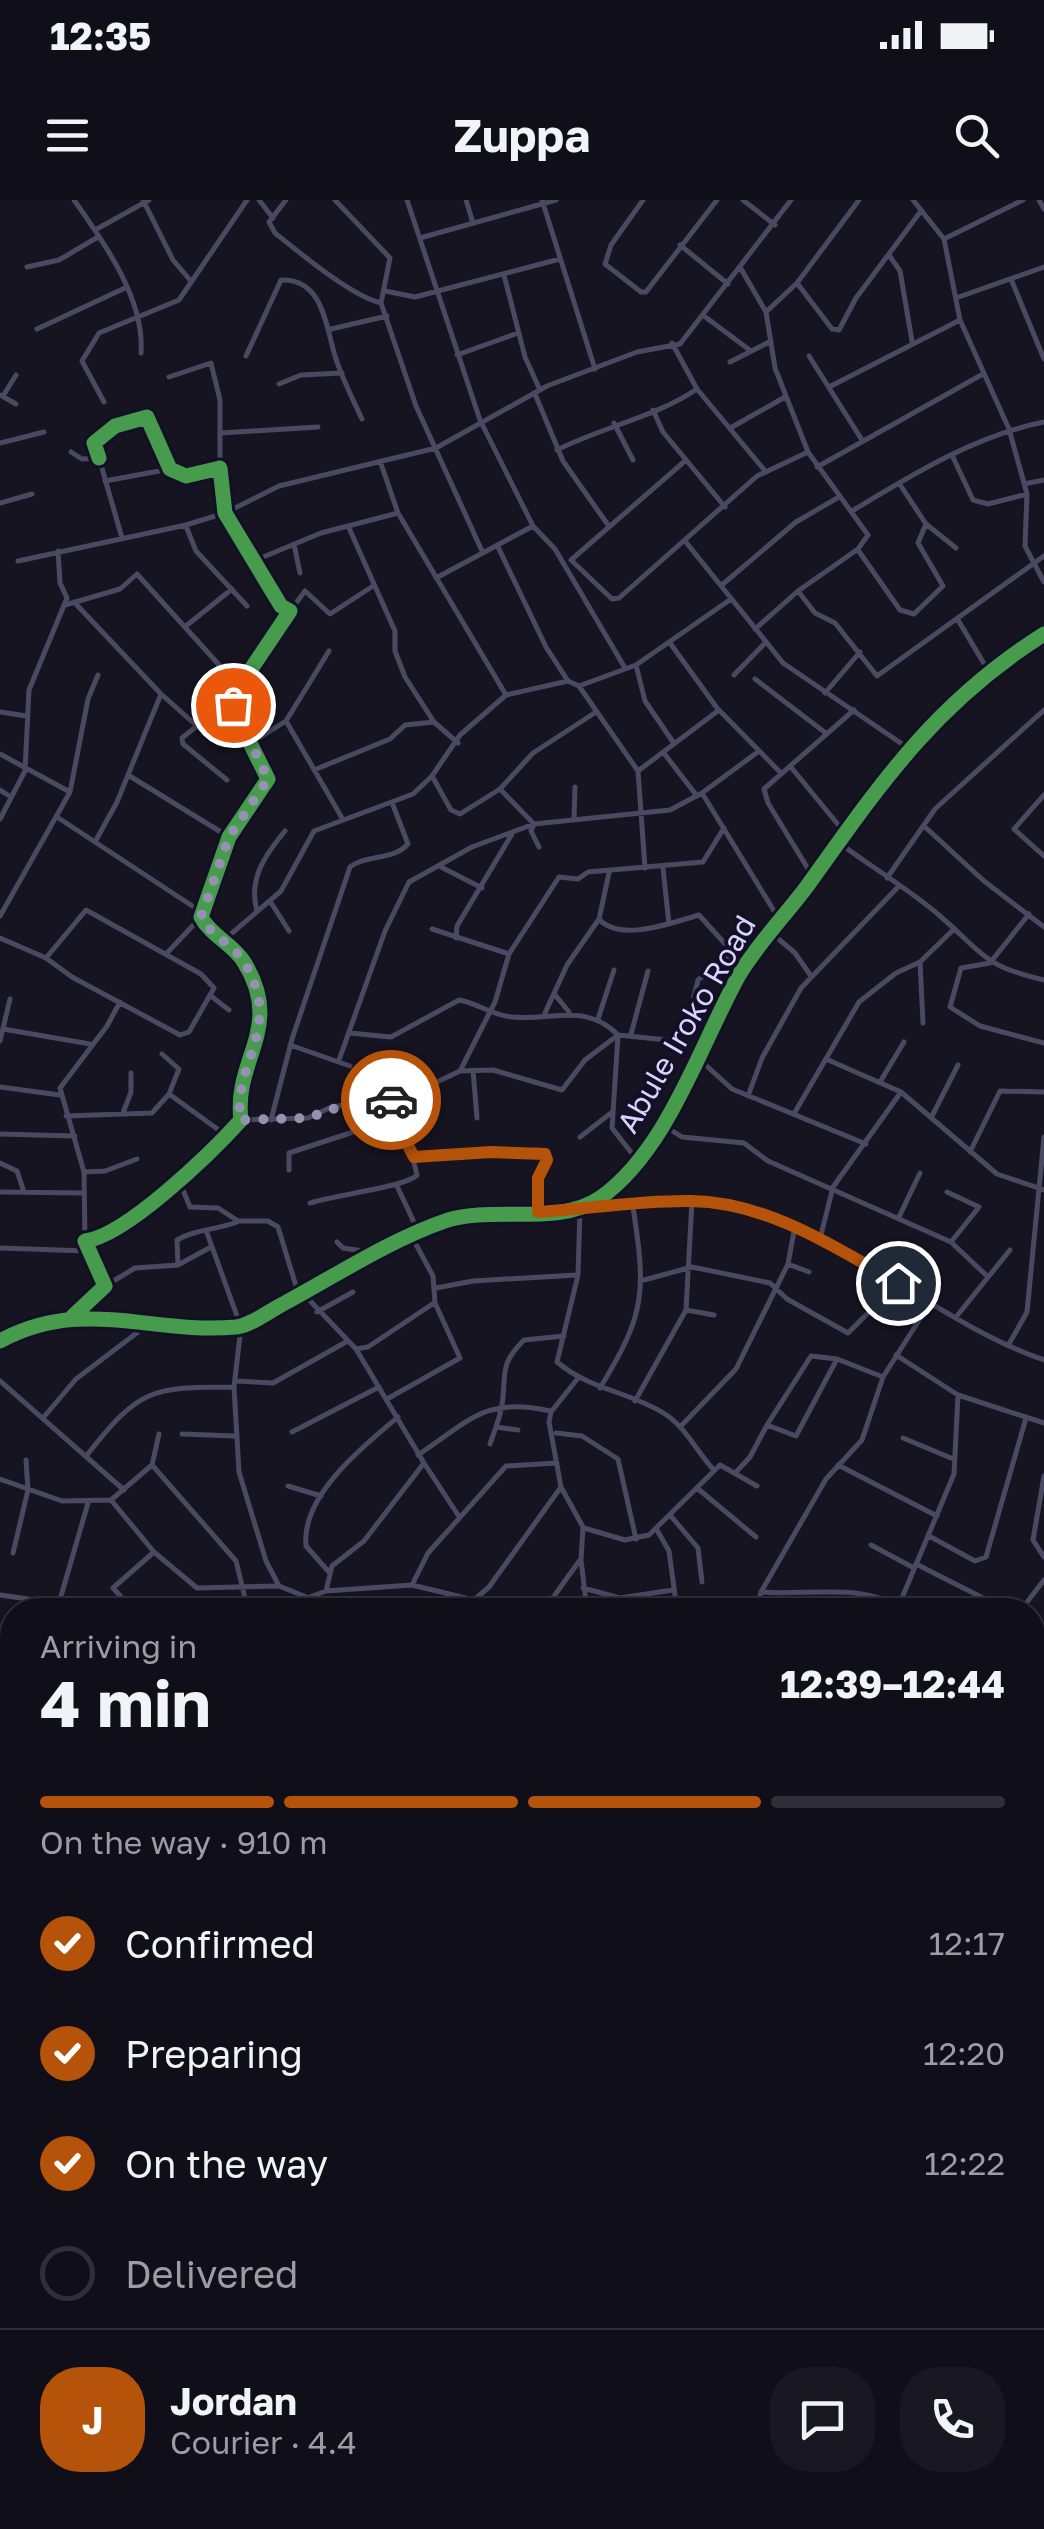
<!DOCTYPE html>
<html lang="en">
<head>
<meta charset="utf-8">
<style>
  :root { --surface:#100f19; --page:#191822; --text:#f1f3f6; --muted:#9c9ca2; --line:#302f38; --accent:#b45309 }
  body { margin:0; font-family:"Golos Text",sans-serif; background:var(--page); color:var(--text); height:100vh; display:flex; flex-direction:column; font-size:38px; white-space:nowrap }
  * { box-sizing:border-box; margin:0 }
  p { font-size:32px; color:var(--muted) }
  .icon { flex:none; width:55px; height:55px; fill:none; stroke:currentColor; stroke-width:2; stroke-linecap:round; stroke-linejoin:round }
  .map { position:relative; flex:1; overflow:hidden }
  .sheet { position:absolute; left:0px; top:1398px; width:1045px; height:932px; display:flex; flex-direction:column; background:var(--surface); border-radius:40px 40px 0 0; box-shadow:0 2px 8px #0004,0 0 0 2px var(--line) }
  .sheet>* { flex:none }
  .pin { position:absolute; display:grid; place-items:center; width:85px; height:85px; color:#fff; margin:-42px; border:5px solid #fff; border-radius:50%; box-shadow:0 2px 10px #0007 }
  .courier { position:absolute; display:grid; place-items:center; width:100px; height:100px; margin:-50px; border:8px solid #b45309; border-radius:50%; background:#fff; color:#222; box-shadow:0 2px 12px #0007 }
  .summary em { font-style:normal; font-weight:700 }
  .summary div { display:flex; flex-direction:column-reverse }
  .summary { display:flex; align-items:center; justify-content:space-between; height:170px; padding:0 40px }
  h1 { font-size:65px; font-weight:700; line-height:75px }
  .bar { display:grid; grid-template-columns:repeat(4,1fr); gap:15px 10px; align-content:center; height:120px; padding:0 40px }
  .bar i { height:12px; border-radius:8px; background:var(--line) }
  .bar .active { background:var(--accent) }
  .bar p { grid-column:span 4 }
  .line { display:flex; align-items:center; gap:25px; padding:0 40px; border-top:2px solid var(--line) }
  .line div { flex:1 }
  .round { display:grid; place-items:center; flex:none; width:105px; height:105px; border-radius:40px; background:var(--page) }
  ol { padding:0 40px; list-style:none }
  li { display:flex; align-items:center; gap:30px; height:110px }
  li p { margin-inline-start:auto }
  li .icon { padding:10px; border-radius:50%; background:var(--accent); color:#fff; stroke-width:4 }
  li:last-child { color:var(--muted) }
  li i { width:55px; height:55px; border:5px solid var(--line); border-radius:50% }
  .status { display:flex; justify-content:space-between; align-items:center; height:70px; padding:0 50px; background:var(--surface); direction:ltr }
  .status svg { height:28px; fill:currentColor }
  header { display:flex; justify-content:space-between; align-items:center; height:130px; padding:0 40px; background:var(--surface); font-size:45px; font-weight:700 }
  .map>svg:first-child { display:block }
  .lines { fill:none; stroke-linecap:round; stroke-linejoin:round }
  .street { stroke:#4a4962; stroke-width:5 }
  .secondary { stroke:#575674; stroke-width:8 }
  .cycleway-casing { stroke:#130f26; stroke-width:21 }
  .cycleway { stroke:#469c4c; stroke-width:15 }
  .done { stroke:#9591b1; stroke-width:10; stroke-dasharray:0 18 }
  .route { stroke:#b45309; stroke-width:12 }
  .labels { text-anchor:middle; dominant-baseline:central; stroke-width:8; stroke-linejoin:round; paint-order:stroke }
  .street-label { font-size:30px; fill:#d9d4ff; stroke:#130f26 }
</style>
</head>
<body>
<div class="status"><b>12:35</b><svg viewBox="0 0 49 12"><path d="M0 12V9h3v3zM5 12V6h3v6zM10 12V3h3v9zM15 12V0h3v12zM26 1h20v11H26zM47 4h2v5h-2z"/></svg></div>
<header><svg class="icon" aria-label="menu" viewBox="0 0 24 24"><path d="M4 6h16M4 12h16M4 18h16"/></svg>Zuppa<svg class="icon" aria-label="search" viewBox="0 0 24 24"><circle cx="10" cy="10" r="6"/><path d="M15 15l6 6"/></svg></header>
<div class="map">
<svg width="1044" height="2329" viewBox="0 0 1044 2329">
  <rect width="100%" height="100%" fill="#161421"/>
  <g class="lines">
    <path class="street" d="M74 0C104 42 145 100 141 153
      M143 0 173 60 190 80
      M259 0 273 18
      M286 0 269 22 275 33C301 54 353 97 381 103
      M335 0 390 58 381 103 416 206 482 351
      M407 0 480 220 533 326 555 349 625 468
      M466 0 473 23
      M542 0 595 169
      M643 0 611 45 605 64 641 92H646L717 0
      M743 0 775 25
      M913 0 944 39 960 120 1009 229 1027 294 1025 346 1044 382
      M1039 0 1044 9
      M95 30 149 0
      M420 38 556 0
      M944 39 1023 0
      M680 45 728 84
      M889 55 900 71 912 141
      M27 67 59 60 98 37
      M740 67 766 112 775 168 808 252 868 335 858 349 798 391 755 429
      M504 75 525 157 540 190
      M1011 79 1044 159
      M797 83 832 129 839 130 856 98 921 11
      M385 91 415 97 560 59
      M956 98 1044 67
      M766 112 797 83 859 0
      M704 116 751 151
      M37 129 125 88
      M331 129 387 116
      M672 143 697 189 766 272
      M457 155 518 133
      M246 156 281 80C326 78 326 133 337 162 344 182 353 200 362 219
      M809 156 862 240
      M730 162 771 141
      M169 177 211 163 220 200V268
      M279 184 301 175 342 173
      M831 186 960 120
      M535 194 563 261 608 325
      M0 195 16 204
      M3 196 16 175
      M104 202 82 161 99 133 179 100 247 0
      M653 210 663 232 725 307
      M614 223 633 260
      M732 227 785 197
      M221 233 318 227
      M0 243 44 232
      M557 250C602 227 656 217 697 189
      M71 252 82 259 99 258 122 338
      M952 255 973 300 988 304 1027 294
      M380 261 398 313 506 495
      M817 267 983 174
      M105 281 170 269
      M899 283 926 324 956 348
      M1024 284 1044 280
      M0 303 32 294
      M852 311C912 275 974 236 1044 222
      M186 326 196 351 247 406
      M349 328 395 431V451L405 477 434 522 458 543
      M685 341 783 463 908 548
      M294 344 300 373
      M498 347 546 447 568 481
      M858 350 900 410 914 414 943 386 918 343 926 324
      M256 360 321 333 398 313
      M571 360 612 399 619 398 757 276 808 252
      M571 360 685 261
      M18 361 186 325 225 313 279 286 436 248 547 186 637 152 680 144 791 0
      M436 378 533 326
      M723 384 796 322 839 297
      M798 391 815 413 835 423 877 476 1044 356
      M74 402 161 494 197 526 232 507
      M65 405 120 389 137 374 239 487
      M290 411 305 391 330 414 373 386
      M958 420 989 472
      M186 426 232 389
      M670 443 717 508 781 573
      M636 465 645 501 673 542
      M734 475 765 443
      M755 479 827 534
      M579 486 638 571 645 668
      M825 493 860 452
      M0 512 27 516
      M286 521 342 618
      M197 526 182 538 183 544 227 580
      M251 543 286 521 329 451
      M663 552 697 596
      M0 554 70 592
      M790 566 845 633
      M314 570 390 539 405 525 434 522
      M638 571 719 510
      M128 575 229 637
      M432 576 451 610 460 614 500 589 533 553 596 512
      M500 589 534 624 531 631 539 647
      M0 590 11 597
      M702 593 779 719
      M1044 595 1014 629 1044 656
      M57 617 203 713
      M574 618 575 587
      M0 619 25 571 29 490 67 398 60 383 58 351
      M924 626 984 681 1044 727
      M95 642 117 602 161 494
      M838 642C871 667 909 689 940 716 984 754 983 766 1044 780
      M441 667 482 688
      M663 668 669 724
      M813 677 768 603 764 589 854 510
      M887 678 935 609 1044 510
      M270 701 289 731
      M257 711C248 679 265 655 285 631
      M1029 714 990 763 961 768 950 807 980 826 1044 843
      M0 716 70 592 88 499 98 475
      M599 719C620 743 674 722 699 715L745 766
      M432 729 509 754
      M769 731 795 753 811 776
      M0 738 46 758 72 777 180 835 189 832 214 788 201 774 86 710 46 758
      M456 738 457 726 512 634
      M224 740 281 691 314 631 413 594 432 576 460 535 506 495 568 481 579 486 636 465 731 399
      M166 754 201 717
      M920 762 923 823
      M211 796 229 810
      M556 796 569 812
      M545 813 567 765 599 719 609 673
      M689 815 698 780 733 752
      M598 819 614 770
      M3 829 90 844
      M349 833 391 837 459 800C478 803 493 816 513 817 553 821 585 802 618 835L612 928 638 961
      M631 834 648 771
      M0 841 10 799
      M290 845 350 866
      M699 859 732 889 866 944
      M826 859 901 892 997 974 1044 990
      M339 860 385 731 409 682 472 647 534 624 670 610 702 593 759 551
      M473 870 477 918
      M460 871 495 802 509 754 559 677 578 679 588 672 703 662 724 628
      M880 882 904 842
      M0 887 60 895
      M169 894 227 936
      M748 896 762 858 801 788 898 687
      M795 912 859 802 896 773 920 762 953 730
      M123 913 131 892V873
      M66 916 152 913 169 894 179 869 162 854
      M932 916 958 865
      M241 920 308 918 329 908 371 899 397 901 460 871 493 870 562 890 585 860 618 835 667 840
      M271 920 292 839 350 667C367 654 393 661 408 644L393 605
      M663 925 682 937 744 943 768 961 951 1042 988 1077
      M0 934 75 936
      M580 937 611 913
      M970 952 1000 891 1044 892
      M414 957 540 950 547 960 538 978V1012
      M0 963 17 971 24 992
      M289 970V953L393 919
      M84 972 105 971 137 959
      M179 980 190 1007 218 1008 238 1021H268L278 1027 296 1086 356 1149 424 1263 364 1341 332 1366 326 1391
      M397 986 419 1033
      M0 992 84 993
      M947 992 979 1007 951 1042
      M310 1003C334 995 406 987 417 975L408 938 394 919 397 901
      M585 1007C634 1006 682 997 730 1007 846 1030 934 1122 1044 1160
      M580 1009 578 1075 557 1162C590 1190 631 1192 665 1214 684 1226 697 1251 712 1268
      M899 1017 920 973
      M207 1033 241 1127 234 1187 239 1272 266 1361 279 1386 309 1398 315 1410
      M820 1039 833 987 901 892
      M85 1040 84 972 60 888 107 826 120 802
      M337 1042 343 1048 376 1053
      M0 1048 87 1051
      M788 1064 809 1072
      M178 1065 177 1040C196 1029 216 1030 237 1022
      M644 1080 692 1067 770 1083 787 1099 848 1133 868 1113
      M105 1086 135 1068 178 1065 211 1047
      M436 1088 473 1081 577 1075
      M686 1110 714 1115
      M317 1112 353 1092
      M72 1117 105 1086 85 1041C126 1036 212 952 241 920 233 859 285 828 244 762 233 744 211 736 201 717L229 637 268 579 232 507 239 487 290 411 281 406 225 313 220 268 186 276 170 269 147 217 115 226 94 243 99 258
      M956 1117 1010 1050
      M1009 1144 1027 1112 1044 937
      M356 1149 368 1147 434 1103
      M896 1155 958 1195 1044 1223
      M837 1159 796 1236 767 1225 811 1156 837 1159 883 1177
      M578 1178 551 1212 549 1222 561 1287 583 1327 581 1360 587 1410
      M0 1181 124 1290
      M235 1181 273 1183 346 1142
      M600 1188C646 1113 646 1092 633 1007
      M387 1199 460 1158 435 1103 433 1076 412 1037
      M635 1201 686 1110 692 1001
      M43 1218 76 1179 138 1132 140 1124
      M496 1227 518 1230
      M680 1227 736 1169 788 1064 795 1026
      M292 1232 379 1187
      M556 1233 582 1236 618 1259 636 1339
      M182 1234 234 1236
      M903 1238 951 1258
      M490 1244C494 1232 500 1218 502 1205 507 1173 498 1166 524 1140L564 1136
      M87 1255C139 1189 150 1187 234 1187
      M418 1255C469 1221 486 1196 550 1211
      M424 1263 458 1315
      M152 1265 236 1361 248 1410
      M838 1265 937 1316
      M737 1271 750 1257 767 1225
      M1044 1276 1033 1340 1044 1357
      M0 1279 62 1301 111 1300 154 1352 197 1388 279 1386
      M288 1286 321 1296
      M697 1288 756 1337
      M111 1300 152 1265 159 1234
      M670 1315 698 1348 702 1382
      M584 1328 625 1340 649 1335 720 1265 757 1286
      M657 1330 669 1351 677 1410
      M929 1336 975 1361 986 1357 1026 1218
      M871 1345 914 1368
      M13 1353 28 1290 26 1260
      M916 1364 985 1399
      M328 1371 306 1346C301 1296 362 1247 398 1217
      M412 1385 428 1353 506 1266 557 1263
      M583 1388 620 1398 673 1390
      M762 1392C808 1396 866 1382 905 1410
      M0 1395 56 1403
      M310 1397 326 1391 412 1385 474 1400 489 1387 561 1287
      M899 1405 954 1274 958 1195
      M57 1410 88 1303
      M133 1410 113 1388 154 1352
      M544 1410 580 1360
      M756 1410 761 1392 826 1279 862 1240 883 1177 930 1103
      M862 1410 867 1397
      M1021 1410 1044 1380
      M0 1453H12
      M1032 1499 1044 1502
      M1033 1562 1044 1575
      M1032 1564 1044 1539
      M0 1596 12 1587
      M1032 1649 1044 1659
      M1032 1691 1044 1679
      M1035 1784 1044 1790
      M1032 1786 1044 1772
      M0 1812 12 1800
      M1032 1813 1044 1835
      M0 1864 12 1867
      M1032 1904 1044 1895
      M0 1923 12 1925
      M1032 1925 1044 1943
      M1032 2001 1037 2000
      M0 2124 12 2116
      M1032 2126 1044 2125
      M1032 2183H1044
      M1032 2240 1044 2239
      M0 2280 12 2275
      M0 2312 9 2329
      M1032 2312H1044
      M203 2318 207 2329
      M259 2318V2329
      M411 2318 415 2329
      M678 2318 681 2329
      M1022 2318 1023 2329
      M136 2329 158 2318
      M447 2329C479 2326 579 2313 604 2329
      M743 2329 767 2318
      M842 2329 843 2318
      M971 2329 973 2318"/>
    <path class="secondary" d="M0 1141C83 1096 152 1135 236 1127 252 1125 269 1111 283 1104 335 1076 390 1040 445 1021 494 1005 557 1027 600 998 668 950 700 845 739 775 759 742 785 716 808 685 881 583 935 503 1044 434
      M1032 2064H1044
      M611 2329 627 2318"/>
    <defs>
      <path id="cycleway" d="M72 1117 105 1086 85 1041C126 1036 212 952 241 920 233 859 285 828 244 762 233 744 211 736 201 717L229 637 268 579 232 507 239 487 290 411 281 406 225 313 220 268 186 276 170 269 147 217 115 226 94 243 99 258
        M0 1141C83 1096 152 1135 236 1127 252 1125 269 1111 283 1104 335 1076 390 1040 445 1021 494 1005 557 1027 600 998 668 950 700 845 739 775 759 742 785 716 808 685 881 583 935 503 1044 434"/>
    </defs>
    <use href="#cycleway" class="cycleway-casing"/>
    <use href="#cycleway" class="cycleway"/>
  </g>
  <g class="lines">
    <path class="done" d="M233 505 268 579 229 637 201 717C211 736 233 744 244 762 284 828 234 859 240 920L308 918 350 903 391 900"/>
    <path class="route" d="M391 900 396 902 394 919 414 957 491 952 545 954 547 960 538 978V1012C588 1009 640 1000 691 1001 767 1002 835 1047 898 1083"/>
  </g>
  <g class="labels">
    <g class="street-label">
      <text transform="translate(686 824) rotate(-60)">Abule Iroko Road</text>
    </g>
  </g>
</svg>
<div class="pin" style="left:233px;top:505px;background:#ea580c"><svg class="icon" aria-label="bag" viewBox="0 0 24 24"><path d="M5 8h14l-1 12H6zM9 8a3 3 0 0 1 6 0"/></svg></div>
<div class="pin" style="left:898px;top:1083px;background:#1f2937"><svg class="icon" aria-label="home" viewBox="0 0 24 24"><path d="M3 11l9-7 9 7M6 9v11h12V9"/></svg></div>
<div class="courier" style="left:391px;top:900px"><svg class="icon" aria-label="car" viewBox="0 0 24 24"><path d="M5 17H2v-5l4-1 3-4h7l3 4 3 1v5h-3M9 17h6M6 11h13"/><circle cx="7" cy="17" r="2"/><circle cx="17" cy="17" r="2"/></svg></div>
<section class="sheet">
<div class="summary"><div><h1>4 min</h1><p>Arriving in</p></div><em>12:39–12:44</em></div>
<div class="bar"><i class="active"></i><i class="active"></i><i class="active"></i><i></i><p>On the way · 910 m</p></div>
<ol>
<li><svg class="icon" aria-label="check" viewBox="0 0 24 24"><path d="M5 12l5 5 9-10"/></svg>Confirmed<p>12:17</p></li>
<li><svg class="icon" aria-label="check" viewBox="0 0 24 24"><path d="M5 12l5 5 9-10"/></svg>Preparing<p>12:20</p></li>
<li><svg class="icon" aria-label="check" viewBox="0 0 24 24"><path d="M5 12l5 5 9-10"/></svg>On the way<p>12:22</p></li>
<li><i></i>Delivered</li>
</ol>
<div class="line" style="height:180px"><b class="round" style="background:var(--accent);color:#fff">J</b><div><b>Jordan</b><p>Courier · 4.4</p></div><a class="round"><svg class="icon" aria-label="chat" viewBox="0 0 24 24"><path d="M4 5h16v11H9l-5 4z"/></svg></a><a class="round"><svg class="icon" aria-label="phone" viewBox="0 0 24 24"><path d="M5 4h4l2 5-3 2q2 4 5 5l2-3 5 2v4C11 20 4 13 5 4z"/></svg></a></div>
</section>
</div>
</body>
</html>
